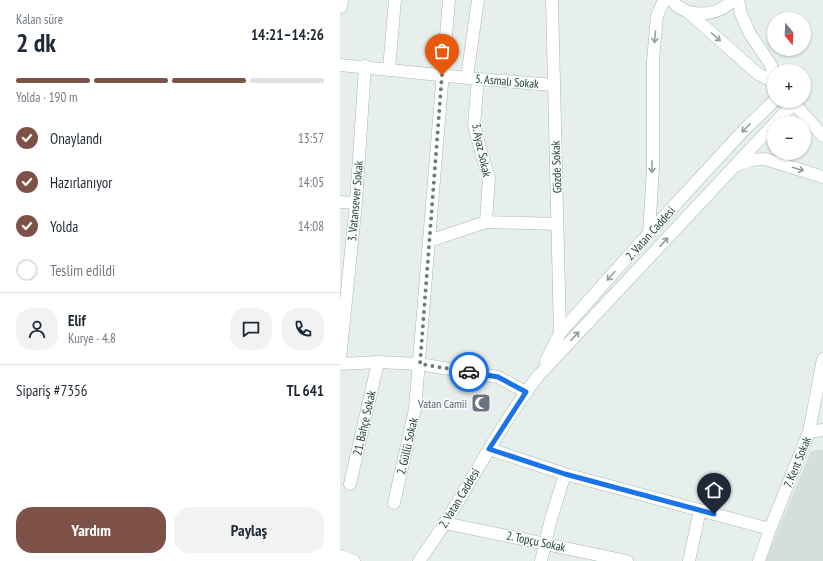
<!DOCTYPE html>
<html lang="tr">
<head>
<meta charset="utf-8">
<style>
  :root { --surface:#fff; --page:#f2f2f3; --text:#1f2937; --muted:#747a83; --line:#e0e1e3; --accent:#7f5249 }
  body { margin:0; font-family:"PT Sans Narrow",sans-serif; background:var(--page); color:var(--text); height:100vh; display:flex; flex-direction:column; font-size:15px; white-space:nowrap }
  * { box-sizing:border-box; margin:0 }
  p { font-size:13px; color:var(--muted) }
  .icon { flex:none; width:22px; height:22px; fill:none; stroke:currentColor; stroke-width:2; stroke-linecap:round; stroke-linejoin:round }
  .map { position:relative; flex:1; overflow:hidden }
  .panel { display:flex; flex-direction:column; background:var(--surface); width:340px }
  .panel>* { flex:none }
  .needle { width:26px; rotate:162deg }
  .fabs { position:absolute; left:427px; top:12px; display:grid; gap:8px }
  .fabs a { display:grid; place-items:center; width:44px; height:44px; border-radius:50%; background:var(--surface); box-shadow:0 1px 3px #0004; font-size:20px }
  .pin { position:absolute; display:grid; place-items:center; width:34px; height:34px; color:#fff; margin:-41px -17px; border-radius:50% 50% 50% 0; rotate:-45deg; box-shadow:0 0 4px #0007 }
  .pin .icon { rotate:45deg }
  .courier { position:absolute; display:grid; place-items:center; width:40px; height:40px; margin:-20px; border:3px solid #1a73e8; border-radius:50%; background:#fff; color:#222; box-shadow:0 1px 5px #0007 }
  .summary em { font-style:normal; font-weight:700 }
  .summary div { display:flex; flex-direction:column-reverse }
  .summary { display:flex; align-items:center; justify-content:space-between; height:68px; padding:0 16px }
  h1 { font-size:26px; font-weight:700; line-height:30px }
  .bar { display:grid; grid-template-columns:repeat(4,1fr); gap:6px 4px; align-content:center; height:48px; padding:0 16px }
  .bar i { height:5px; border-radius:3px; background:var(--line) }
  .bar .current { background:var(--accent) }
  .bar p { grid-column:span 4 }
  .line { display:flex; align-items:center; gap:10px; padding:0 16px; border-top:1px solid var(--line) }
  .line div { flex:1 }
  .round { display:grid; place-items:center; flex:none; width:42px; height:42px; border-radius:16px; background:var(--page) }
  ol { padding:0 16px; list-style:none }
  li { display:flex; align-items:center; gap:12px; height:44px }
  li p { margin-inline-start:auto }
  li .icon { padding:4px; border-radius:50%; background:var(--accent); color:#fff; stroke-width:4 }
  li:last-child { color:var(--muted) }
  li i { width:22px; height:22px; border:2px solid var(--line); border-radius:50% }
  .cta { display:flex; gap:8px; margin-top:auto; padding:8px 16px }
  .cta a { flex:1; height:46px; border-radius:16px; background:var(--accent); color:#fff; font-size:16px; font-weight:700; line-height:46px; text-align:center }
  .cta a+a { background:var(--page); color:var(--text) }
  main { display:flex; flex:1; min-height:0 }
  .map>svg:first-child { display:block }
  .built { fill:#d4dfda }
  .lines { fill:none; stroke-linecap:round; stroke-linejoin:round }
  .minor-casing { stroke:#a8b8b2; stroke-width:13 }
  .secondary-casing { stroke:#a4bbb3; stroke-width:13 }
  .minor { stroke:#fff; stroke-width:12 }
  .secondary { stroke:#fff; stroke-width:12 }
  .oneway { stroke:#92a09c }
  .done { stroke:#687f78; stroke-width:4; stroke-dasharray:0 7.2 }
  .route { stroke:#1a73e8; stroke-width:5 }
  .labels { text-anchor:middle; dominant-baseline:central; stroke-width:3; stroke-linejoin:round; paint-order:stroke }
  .street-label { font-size:12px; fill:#24423a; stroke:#f7fbf9 }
  .worship-label { font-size:12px; fill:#5b616d; stroke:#f7fbf9; text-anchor:end }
</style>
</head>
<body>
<main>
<section class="panel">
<div class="summary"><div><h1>2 dk</h1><p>Kalan süre</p></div><em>14:21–14:26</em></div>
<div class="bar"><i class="current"></i><i class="current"></i><i class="current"></i><i></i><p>Yolda · 190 m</p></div>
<ol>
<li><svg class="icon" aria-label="check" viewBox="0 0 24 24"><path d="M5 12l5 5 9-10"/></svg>Onaylandı<p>13:57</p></li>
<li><svg class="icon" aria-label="check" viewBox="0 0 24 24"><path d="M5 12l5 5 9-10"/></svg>Hazırlanıyor<p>14:05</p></li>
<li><svg class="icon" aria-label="check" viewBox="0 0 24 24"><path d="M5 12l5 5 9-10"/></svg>Yolda<p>14:08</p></li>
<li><i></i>Teslim edildi</li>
</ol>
<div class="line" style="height:72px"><a class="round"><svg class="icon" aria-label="person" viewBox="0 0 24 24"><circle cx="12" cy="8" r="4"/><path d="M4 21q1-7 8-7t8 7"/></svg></a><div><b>Elif</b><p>Kurye · 4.8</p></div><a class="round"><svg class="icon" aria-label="chat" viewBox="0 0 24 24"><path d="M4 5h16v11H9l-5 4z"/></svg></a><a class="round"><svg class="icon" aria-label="phone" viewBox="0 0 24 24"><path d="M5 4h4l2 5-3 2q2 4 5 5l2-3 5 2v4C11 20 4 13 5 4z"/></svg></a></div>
<div class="line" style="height:52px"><div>Sipariş #7356</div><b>TL 641</b></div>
<div class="cta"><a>Yardım</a><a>Paylaş</a></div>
</section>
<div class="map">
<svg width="483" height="561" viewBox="0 0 483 561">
  <rect width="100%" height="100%" fill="#e6efeb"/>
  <path class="built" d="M483 450V561H425L471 451Z"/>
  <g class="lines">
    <defs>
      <path id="minor" d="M212 0 220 333
        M0 7H1L2 0
        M0 65 138 79 214 85
        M49 69 55 0
        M127 77 138 0
        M138 79 134 125 143 159 149 177 146 222
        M0 202 16 203
        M309 233 313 168V61L317 16 324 0
        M89 241 146 222 217 224
        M0 359 16 203 25 66
        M0 364 38 362 79 364 158 377 186 392
        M469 432 483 430
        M149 449 225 474 430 529
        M10 484 38 362
        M54 503 75 409 109 0
        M105 523 287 561
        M0 556 14 561
        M201 561 211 519 225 474
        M349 561 360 510
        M419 561 430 529 469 432 483 359"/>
      <path id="secondary" d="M331 0C347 19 377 17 393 0
        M398 0 401 14 410 34 431 65 434 78
        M347 11 418 74 434 82
        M452 101 483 136
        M435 123 454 103
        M397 165 411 160 425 159 483 177
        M206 361 220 333 309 233 402 132 434 101
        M79 561C88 548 97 536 105 523 136 473 163 421 199 375L434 124"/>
    </defs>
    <use href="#minor" class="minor-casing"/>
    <use href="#secondary" class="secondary-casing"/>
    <use href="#minor" class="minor"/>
    <use href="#secondary" class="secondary"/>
  </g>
  <defs><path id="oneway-shaft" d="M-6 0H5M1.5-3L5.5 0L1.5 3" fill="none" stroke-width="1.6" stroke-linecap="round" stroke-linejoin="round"/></defs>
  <g class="oneway">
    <use href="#oneway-shaft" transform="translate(315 37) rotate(95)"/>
    <use href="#oneway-shaft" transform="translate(376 37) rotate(41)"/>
    <use href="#oneway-shaft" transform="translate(406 128) rotate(135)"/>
    <use href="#oneway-shaft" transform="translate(312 167) rotate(91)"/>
    <use href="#oneway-shaft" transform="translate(458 169) rotate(17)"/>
    <use href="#oneway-shaft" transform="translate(324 242) rotate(-47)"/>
    <use href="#oneway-shaft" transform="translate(271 276) rotate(132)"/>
    <use href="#oneway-shaft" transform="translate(235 336) rotate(-47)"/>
  </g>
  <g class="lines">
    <path class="done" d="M102 75 80 364 129 372"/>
    <path class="route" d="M129 372 158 377 186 392 149 449 225 474 374 514"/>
  </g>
  <defs>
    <symbol id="mosque-square" viewBox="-11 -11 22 22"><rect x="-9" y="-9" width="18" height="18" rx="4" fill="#6b7280" stroke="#f7fbf9"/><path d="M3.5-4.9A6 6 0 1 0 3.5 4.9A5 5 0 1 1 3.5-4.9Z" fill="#fff"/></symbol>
  </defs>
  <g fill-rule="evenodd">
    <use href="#mosque-square" x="130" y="392" width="22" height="22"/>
  </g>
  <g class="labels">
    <g class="street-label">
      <text transform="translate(167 81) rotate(5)">5. Asmalı Sokak</text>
      <text transform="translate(142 150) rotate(78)">3. Ayaz Sokak</text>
      <text transform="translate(216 167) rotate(-92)">Gözde Sokak</text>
      <text transform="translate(15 201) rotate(-85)">3. Vatansever Sokak</text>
      <text transform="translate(310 233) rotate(-48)">2. Vatan Caddesi</text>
      <text transform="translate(24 423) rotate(-77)">21. Bahçe Sokak</text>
      <text transform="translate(67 446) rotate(-77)">2. Güllü Sokak</text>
      <text transform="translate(457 462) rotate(-68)">7. Kent Sokak</text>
      <text transform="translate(119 498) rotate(-59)">2. Vatan Caddesi</text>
      <text transform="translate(196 541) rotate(12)">2. Topçu Sokak</text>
    </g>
    <g class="worship-label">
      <text x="127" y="403">Vatan Camii</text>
    </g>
  </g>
</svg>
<div class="fabs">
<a><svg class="needle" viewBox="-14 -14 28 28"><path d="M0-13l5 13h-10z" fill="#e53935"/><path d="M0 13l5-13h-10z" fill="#747a83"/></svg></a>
<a>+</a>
<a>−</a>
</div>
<div class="pin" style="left:102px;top:75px;background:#ea580c"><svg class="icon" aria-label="bag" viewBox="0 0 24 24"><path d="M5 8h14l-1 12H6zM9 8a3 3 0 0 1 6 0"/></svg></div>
<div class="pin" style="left:374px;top:514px;background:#1f2937"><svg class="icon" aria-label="home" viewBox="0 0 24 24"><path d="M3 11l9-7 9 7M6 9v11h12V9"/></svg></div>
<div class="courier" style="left:129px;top:372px"><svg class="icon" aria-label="car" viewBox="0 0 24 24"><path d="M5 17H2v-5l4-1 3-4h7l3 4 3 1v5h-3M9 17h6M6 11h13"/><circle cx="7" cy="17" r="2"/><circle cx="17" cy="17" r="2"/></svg></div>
</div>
</main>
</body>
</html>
